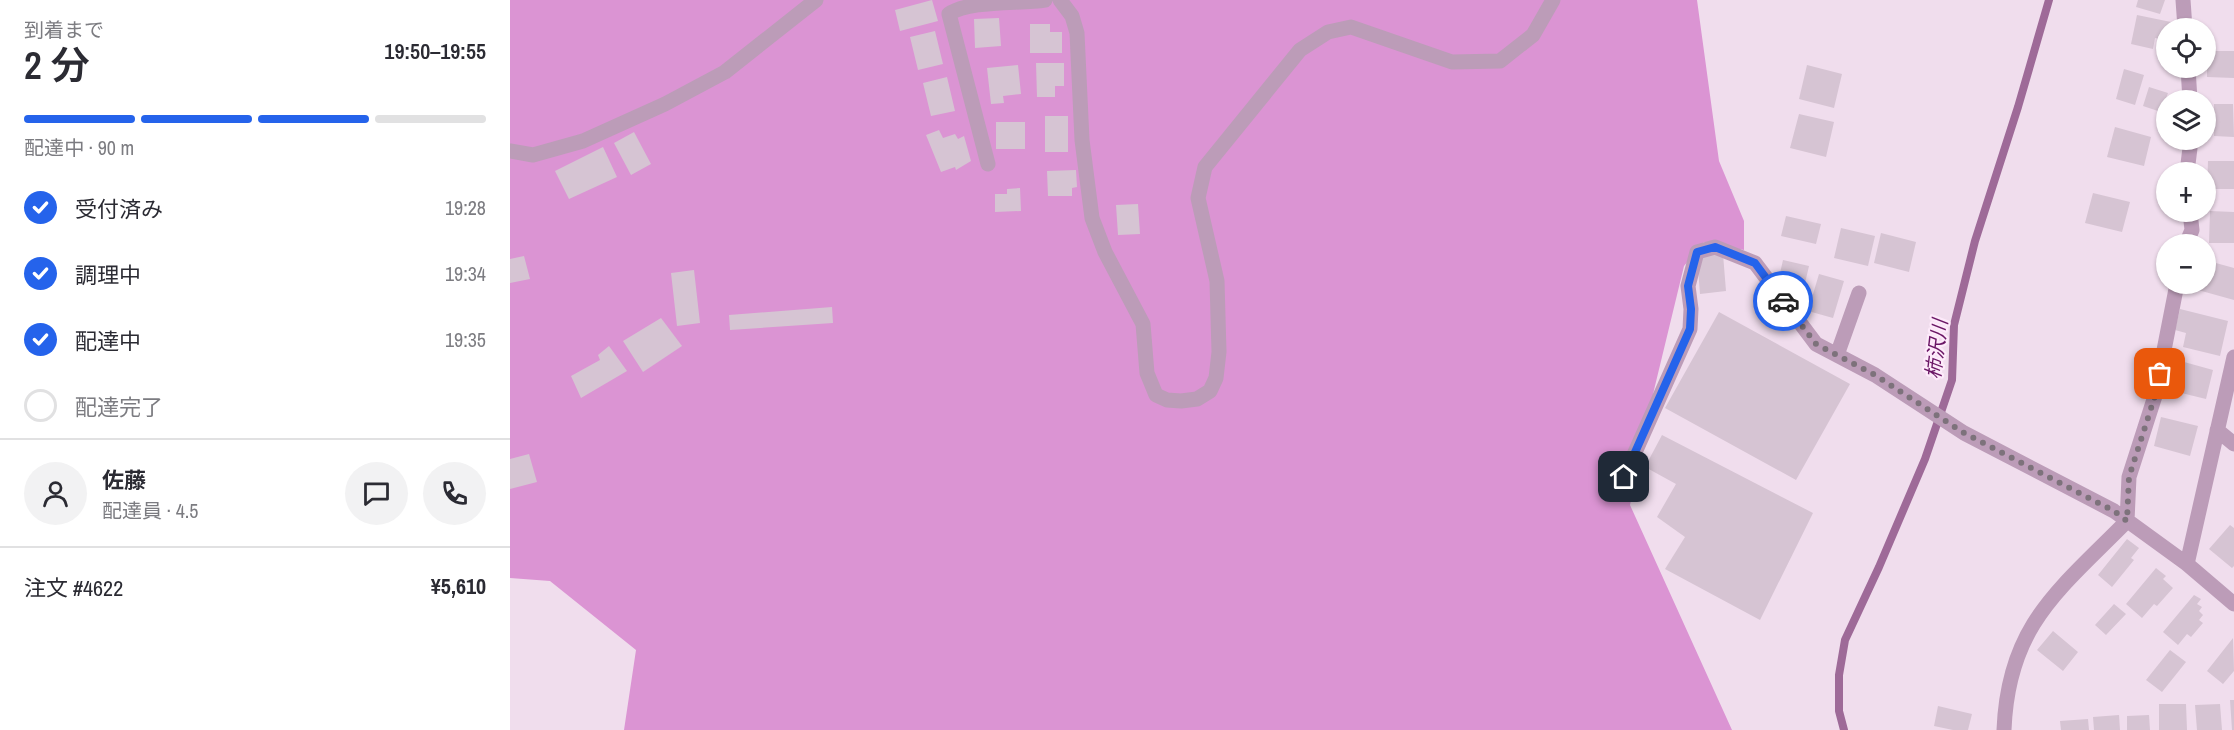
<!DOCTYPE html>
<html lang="ja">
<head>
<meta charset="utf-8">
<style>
  :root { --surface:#fff; --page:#f2f2f3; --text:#2b2b33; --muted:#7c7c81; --line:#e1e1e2; --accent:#2563eb }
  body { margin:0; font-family:"Archivo Narrow","Noto Sans JP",sans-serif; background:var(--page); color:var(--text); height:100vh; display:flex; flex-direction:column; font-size:22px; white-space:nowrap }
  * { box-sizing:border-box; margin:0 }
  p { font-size:20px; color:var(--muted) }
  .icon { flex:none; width:33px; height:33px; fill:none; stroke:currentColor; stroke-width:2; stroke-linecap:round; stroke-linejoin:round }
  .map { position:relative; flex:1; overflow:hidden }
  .sheet { display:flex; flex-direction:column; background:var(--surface); width:510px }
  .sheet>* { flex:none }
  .tools { position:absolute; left:1646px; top:18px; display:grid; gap:12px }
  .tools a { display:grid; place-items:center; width:60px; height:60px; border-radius:50%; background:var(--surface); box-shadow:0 2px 4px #0004; font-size:30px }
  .pin { position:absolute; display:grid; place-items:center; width:51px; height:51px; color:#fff; margin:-26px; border-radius:12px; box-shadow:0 3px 9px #0006 }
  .courier { position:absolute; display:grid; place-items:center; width:60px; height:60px; margin:-30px; border:4px solid #2563eb; border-radius:50%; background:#fff; color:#222; box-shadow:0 2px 8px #0007 }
  .summary em { font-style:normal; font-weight:600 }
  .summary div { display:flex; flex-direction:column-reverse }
  .summary { display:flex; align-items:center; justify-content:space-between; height:102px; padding:0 24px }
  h1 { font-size:39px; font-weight:600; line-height:45px }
  .bar { display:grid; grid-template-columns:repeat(4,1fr); gap:9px 6px; align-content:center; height:72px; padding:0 24px }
  .bar i { height:8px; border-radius:4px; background:var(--line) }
  .bar .selected { background:var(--accent) }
  .bar p { grid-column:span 4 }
  .line { display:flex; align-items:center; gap:15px; padding:0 24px; border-top:2px solid var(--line) }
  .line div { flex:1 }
  .round { display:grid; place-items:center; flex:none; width:63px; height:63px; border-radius:32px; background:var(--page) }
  ol { padding:0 24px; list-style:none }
  li { display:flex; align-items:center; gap:18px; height:66px }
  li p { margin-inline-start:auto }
  li .icon { padding:6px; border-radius:50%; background:var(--accent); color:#fff; stroke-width:4 }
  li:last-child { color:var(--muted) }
  li i { width:33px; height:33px; border:3px solid var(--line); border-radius:50% }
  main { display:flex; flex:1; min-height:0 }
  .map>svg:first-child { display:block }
  .forest { fill:#db94d3 }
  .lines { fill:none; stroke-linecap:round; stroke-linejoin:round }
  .stream { stroke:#9e6a98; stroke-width:8 }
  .building { fill:#d6c4d3 }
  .minor { stroke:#bc9cb8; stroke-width:15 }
  .done { stroke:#7d727b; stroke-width:6; stroke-dasharray:0 10.8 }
  .route { stroke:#2563eb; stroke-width:8 }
  .labels { text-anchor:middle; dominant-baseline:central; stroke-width:4.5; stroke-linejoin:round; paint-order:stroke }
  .water-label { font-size:20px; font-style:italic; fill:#6a1665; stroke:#fdeafa }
</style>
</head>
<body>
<main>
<section class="sheet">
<div class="summary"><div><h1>2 分</h1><p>到着まで</p></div><em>19:50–19:55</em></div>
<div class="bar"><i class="selected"></i><i class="selected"></i><i class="selected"></i><i></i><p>配達中 · 90 m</p></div>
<ol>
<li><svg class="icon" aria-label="check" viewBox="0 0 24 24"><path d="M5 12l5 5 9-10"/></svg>受付済み<p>19:28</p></li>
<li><svg class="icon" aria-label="check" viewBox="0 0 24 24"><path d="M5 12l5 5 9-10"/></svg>調理中<p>19:34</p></li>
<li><svg class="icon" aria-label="check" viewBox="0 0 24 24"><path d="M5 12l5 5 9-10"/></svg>配達中<p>19:35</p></li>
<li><i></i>配達完了</li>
</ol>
<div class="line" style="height:108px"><a class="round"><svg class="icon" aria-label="person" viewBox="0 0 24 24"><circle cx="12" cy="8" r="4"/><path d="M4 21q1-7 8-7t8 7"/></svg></a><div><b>佐藤</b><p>配達員 · 4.5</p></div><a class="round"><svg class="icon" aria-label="chat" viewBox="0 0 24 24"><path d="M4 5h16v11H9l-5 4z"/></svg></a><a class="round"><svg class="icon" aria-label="phone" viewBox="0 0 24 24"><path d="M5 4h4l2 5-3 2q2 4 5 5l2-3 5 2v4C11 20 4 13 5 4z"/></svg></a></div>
<div class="line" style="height:78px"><div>注文 #4622</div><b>¥5,610</b></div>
</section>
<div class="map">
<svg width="1724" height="730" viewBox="0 0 1724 730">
  <rect width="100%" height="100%" fill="#f0dded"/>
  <path class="forest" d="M0 0H1187L1209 161 1234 221V250L1194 242 1174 266 1144 390 1120 505 1222 730H114L126 650 40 581 0 578Z"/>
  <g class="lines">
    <path class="stream" d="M1334 730 1329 711V675L1335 640 1369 567 1415 459 1442 380 1444 325 1465 241 1508 107 1539 0"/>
  </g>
  <path class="building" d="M422 0 428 21 390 31 385 10Z
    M1628 0H1655L1650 14 1626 7Z
    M1627 15 1661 22 1659 28H1656V40L1645 38 1643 49 1621 44Z
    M489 18 491 46 465 48 464 19Z
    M520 24H540V32H552V53H520Z
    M425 31 433 64 408 70 400 37Z
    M1697 51H1724V78L1697 77Z
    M526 63H554V86H545V97H527Z
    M508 65 511 94 493 96 494 103 481 104 477 68Z
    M1297 65 1332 74 1324 108 1289 99Z
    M1614 69 1634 75 1625 105 1606 99Z
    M437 77 445 111 421 116 413 83Z
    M1639 87 1658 93 1651 112 1633 106Z
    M1704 104H1723L1724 137 1704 136Z
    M1289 114 1324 122 1316 157 1280 148Z
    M535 116H558V152H535Z
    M486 122H515V149H486Z
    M1605 127 1641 137 1634 166 1597 157Z
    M429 130 433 138 445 134 448 139 454 136 461 161 446 170 445 167 431 172 416 135Z
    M124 132 141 164 121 175 104 143Z
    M93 147 107 177 59 199 45 171Z
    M1698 161H1724V189H1697Z
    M566 170 567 187 562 188V196H538L537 171Z
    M510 188 511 211 485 212V194H497V189Z
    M1583 193 1620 202 1612 232 1575 223Z
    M628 204 630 234 608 235 606 205Z
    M1700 211 1724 212V243H1699Z
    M1276 216 1311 224 1306 244 1271 236Z
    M1331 228 1365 236 1358 266 1324 258Z
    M1371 233 1406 242 1399 272 1364 263Z
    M1213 254 1216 291 1190 294 1187 256Z
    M14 256 20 279 0 283V259Z
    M1273 260 1299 266 1293 292 1267 286Z
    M1695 260 1724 268V300L1688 290 1689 284H1695Z
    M184 270 190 323 167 326 161 273Z
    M1309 274 1334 281 1323 318 1298 311Z
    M322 307 323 323 220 330 219 315Z
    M1670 309 1718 321 1710 356 1673 347 1676 333 1665 330Z
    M1209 312 1340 384 1286 480 1155 408Z
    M151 318 172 346 133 372 113 341Z
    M99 346 117 371 71 398 61 376 90 360 88 355Z
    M1667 360 1703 370 1696 399 1659 390Z
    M1651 417 1688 426 1680 456 1644 446Z
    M1152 435 1303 513 1250 620 1155 569 1175 537 1147 517 1166 484 1135 467Z
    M19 454 27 482 0 489V459Z
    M1720 525 1724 528V566L1722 568 1699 549Z
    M1617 539 1629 548 1621 558 1624 560 1602 587 1588 575Z
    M1646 568 1656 576 1653 579 1663 588 1647 606 1644 604 1632 618 1616 604Z
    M1684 595 1691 599 1687 604 1692 607 1689 611 1693 615 1689 620 1693 623 1681 637 1677 634 1668 645 1653 632Z
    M1604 604 1616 614 1596 635 1585 625Z
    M1543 631 1568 652 1553 671 1527 650Z
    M1723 638 1724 671 1713 684 1697 671Z
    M1660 650 1676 662 1652 692 1636 680Z
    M1720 700H1724V730H1722Z
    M1649 704H1676L1677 730H1649Z
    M1710 704 1712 730H1687L1685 705Z
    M1428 706 1462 714 1458 730H1443L1424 726Z
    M1609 715 1610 730H1584L1583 717Z
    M1639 715 1640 730H1617V716Z
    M1578 719 1579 730H1551L1550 721Z"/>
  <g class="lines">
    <path class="minor" d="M550 0 562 16 567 33 572 140 582 218 595 252 633 324 637 373 646 395 657 400 671 401 687 399 700 391 706 378 709 352 707 281 688 198 695 167 790 50 818 32 841 27 942 62 990 61 1023 35 1043 0
      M1673 0 1675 28
      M1678 68 1680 100
      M0 151 23 155 73 141 155 104 215 72 306 0
      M478 164 439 14C459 0 510 4 535 0
      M1677 172 1681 140
      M1676 244 1682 230 1680 212
      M1327 355 1349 293
      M1707 430 1724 444
      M1114 477 1180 329 1181 309 1178 286 1187 252 1205 247 1245 263 1306 344 1365 375 1454 433 1604 511 1677 564 1724 604
      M1677 564 1724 357
      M1494 730C1498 625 1549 590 1617 521L1619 477 1645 396 1667 284"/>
  </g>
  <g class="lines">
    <path class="done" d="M1273 301 1306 344 1365 375 1454 433 1604 511 1617 521 1619 477 1645 396 1650 374"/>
    <path class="route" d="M1114 477 1180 329 1181 309 1178 286 1187 252 1205 247 1245 263 1273 301"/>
  </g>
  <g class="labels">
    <g class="water-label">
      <text transform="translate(1426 349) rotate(-83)">柿沢川</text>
    </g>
  </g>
</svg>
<div class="tools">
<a><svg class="icon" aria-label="locate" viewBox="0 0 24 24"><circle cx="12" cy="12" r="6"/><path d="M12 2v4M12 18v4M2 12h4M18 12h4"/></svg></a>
<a><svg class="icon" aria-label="layers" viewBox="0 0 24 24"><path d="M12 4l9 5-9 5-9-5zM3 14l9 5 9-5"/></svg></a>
<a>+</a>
<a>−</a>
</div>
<div class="pin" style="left:1650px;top:374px;background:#ea580c"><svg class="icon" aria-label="bag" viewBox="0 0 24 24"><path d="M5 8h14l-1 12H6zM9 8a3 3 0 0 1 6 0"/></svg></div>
<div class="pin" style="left:1114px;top:477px;background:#1f2937"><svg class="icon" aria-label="home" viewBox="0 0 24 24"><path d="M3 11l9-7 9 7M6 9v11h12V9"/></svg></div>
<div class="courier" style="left:1273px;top:301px"><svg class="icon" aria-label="car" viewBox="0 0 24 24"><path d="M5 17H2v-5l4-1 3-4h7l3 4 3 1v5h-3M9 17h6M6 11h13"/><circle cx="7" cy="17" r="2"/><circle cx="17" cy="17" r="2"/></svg></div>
</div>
</main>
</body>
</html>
